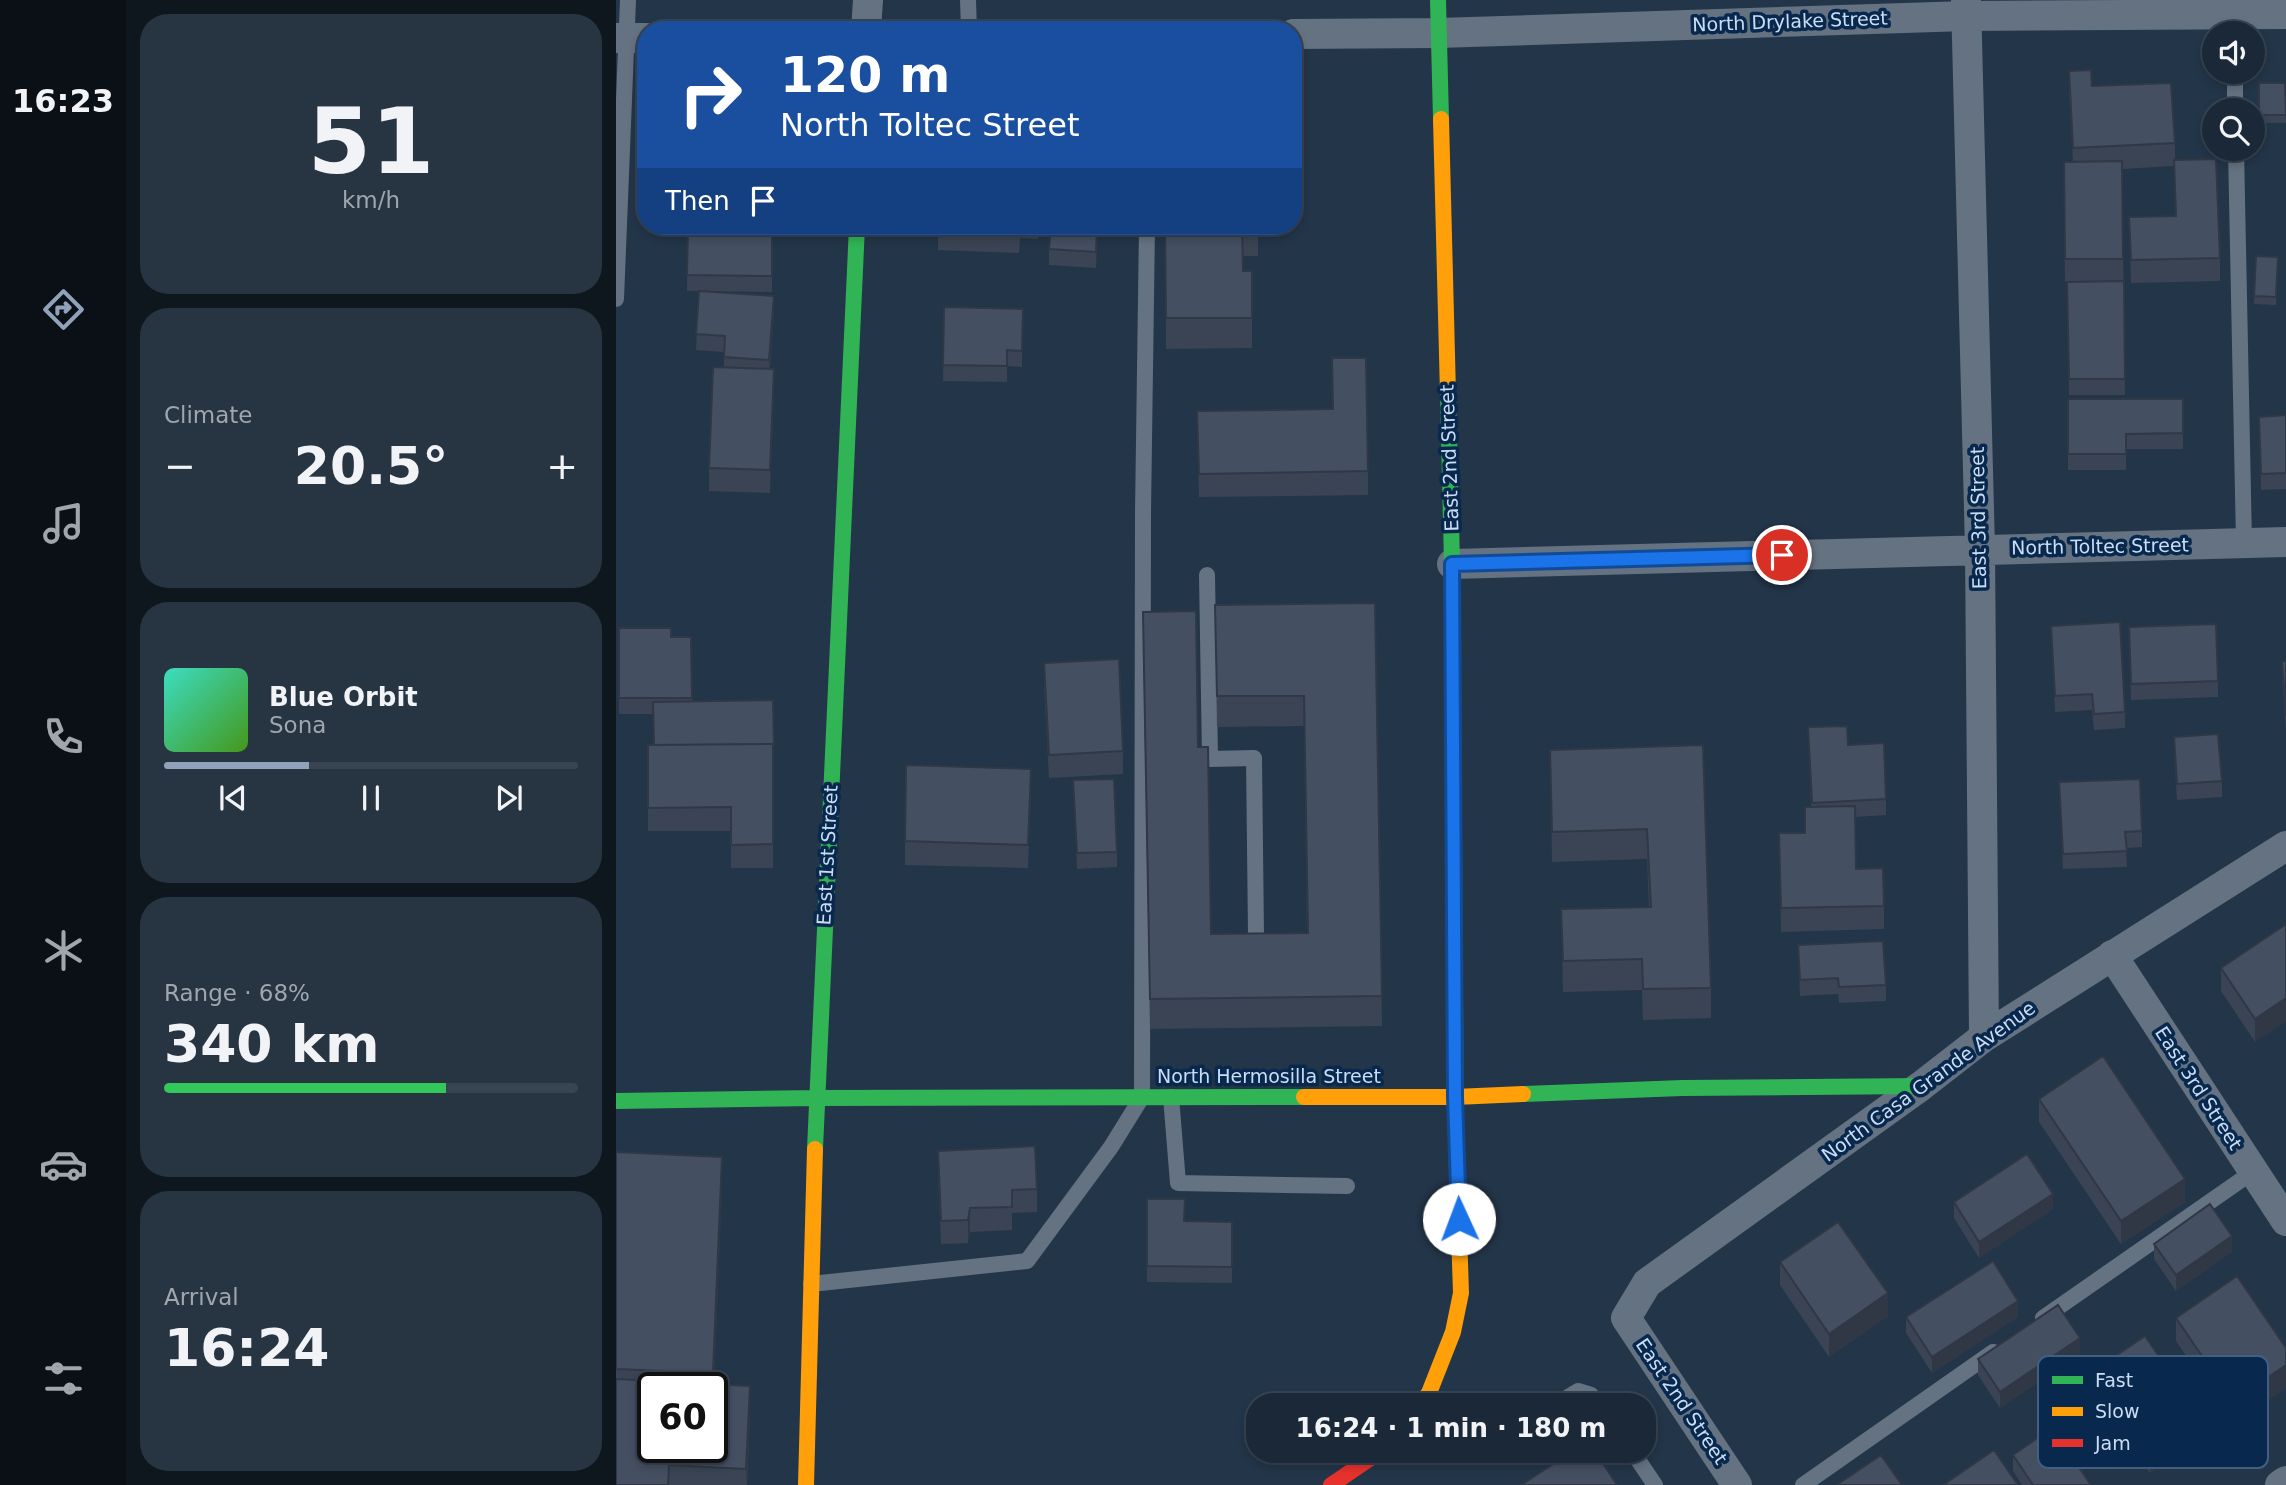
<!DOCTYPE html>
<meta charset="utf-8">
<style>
:root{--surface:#1a2837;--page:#273442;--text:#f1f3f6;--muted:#9fa6ad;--line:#384452;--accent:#90a2b9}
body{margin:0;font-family:"DejaVu Sans",sans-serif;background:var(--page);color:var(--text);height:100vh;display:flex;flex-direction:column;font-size:26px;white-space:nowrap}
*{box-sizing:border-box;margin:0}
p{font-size:23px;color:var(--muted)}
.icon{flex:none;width:38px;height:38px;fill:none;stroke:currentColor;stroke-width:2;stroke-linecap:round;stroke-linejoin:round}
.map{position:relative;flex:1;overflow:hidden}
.details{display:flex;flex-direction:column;gap:14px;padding:14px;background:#0e161e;width:490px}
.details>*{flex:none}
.top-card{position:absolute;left:21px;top:21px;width:665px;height:214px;border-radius:28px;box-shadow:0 4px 10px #0003,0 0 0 2px var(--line);background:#1a4fa0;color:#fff;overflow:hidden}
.buttons{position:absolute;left:1586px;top:21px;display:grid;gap:14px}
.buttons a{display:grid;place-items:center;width:63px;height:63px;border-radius:50%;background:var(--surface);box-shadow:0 4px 10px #0003,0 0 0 2px var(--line);font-size:35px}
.speed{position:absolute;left:21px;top:1372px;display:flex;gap:14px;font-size:35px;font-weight:700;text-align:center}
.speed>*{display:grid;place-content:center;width:91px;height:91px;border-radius:50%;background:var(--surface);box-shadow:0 4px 10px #0003,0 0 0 2px var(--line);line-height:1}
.speed .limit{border:4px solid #111;border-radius:10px;background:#fff;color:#111}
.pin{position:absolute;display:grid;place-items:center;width:60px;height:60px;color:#fff;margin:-30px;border:4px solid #fff;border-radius:50%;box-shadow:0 2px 7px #0007}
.me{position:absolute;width:77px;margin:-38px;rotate:358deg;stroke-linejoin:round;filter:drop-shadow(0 0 5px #0008)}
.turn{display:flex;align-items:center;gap:24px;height:147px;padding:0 28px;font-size:32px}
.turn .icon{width:91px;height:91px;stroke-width:2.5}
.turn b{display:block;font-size:49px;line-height:60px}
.then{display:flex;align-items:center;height:66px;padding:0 28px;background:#0003;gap:14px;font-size:26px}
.big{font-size:52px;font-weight:600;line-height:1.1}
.details .widget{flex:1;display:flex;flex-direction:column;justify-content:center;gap:10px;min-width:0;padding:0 24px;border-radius:28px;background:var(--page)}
.details .dial{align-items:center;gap:0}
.dial b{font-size:91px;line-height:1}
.song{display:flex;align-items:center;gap:21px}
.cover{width:84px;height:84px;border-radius:10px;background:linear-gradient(135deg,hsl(170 70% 55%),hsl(100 70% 35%))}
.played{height:7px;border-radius:4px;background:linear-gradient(90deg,var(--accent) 35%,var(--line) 35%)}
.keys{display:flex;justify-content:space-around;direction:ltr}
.heat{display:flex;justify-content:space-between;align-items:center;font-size:38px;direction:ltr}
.charge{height:10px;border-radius:5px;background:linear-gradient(90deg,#34c759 68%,var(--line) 0)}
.trip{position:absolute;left:630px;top:1393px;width:410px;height:70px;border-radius:28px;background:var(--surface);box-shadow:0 4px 10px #0003,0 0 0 2px var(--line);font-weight:600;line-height:70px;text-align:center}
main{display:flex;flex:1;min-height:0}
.dock{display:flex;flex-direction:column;width:126px;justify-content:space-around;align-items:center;background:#0a1016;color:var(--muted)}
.dock .icon{width:49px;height:49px}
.dock .selected{color:var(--accent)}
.dock b{font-size:32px;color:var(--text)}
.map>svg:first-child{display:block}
</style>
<main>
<nav class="dock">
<b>16:23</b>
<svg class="icon selected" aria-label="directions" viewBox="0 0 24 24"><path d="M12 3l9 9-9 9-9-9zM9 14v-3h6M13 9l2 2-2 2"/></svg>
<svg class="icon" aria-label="music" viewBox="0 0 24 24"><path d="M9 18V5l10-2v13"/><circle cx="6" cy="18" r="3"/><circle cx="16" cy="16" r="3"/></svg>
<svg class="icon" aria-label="phone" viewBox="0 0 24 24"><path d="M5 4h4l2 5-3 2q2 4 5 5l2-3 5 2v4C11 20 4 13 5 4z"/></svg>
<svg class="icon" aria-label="climate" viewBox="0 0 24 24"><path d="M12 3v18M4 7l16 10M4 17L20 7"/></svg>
<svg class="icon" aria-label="car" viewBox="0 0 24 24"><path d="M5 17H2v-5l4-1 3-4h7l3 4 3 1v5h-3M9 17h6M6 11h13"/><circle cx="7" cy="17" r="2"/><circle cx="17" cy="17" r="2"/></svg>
<svg class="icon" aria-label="filters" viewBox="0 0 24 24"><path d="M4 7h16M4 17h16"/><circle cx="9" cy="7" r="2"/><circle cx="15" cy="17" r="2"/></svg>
</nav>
<section class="details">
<div class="widget dial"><b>51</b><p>km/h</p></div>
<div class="widget"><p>Climate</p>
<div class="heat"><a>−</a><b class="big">20.5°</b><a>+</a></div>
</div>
<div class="widget">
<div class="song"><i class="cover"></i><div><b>Blue Orbit</b><p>Sona</p></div></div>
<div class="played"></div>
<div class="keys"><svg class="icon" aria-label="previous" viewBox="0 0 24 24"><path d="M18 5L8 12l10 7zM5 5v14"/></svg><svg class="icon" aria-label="pause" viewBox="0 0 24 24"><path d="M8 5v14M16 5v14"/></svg><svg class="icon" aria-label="next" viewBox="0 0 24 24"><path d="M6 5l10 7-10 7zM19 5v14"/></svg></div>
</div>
<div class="widget"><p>Range · 68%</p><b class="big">340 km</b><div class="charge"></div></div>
<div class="widget"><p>Arrival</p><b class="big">16:24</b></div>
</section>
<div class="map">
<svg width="1670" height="1485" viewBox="0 0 1670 1485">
<rect width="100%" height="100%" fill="#233549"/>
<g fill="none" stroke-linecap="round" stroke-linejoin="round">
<path stroke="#657281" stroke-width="16" d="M 352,0 L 353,30
M 1619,72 L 1619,110
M 1620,149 L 1628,543
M 0,299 L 12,0
M 591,575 L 594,759 L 638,758 L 640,935
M 555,1097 L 562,1183 L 731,1186
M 195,1284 L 411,1261 L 495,1147 L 526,1097 L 527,513 L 531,226
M 1427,1318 L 1638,1171
M 939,1405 L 962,1391 L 975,1395 L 983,1405
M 1016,1451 L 1039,1485
M 1187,1485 L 1377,1352"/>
<path stroke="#657281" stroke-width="30" d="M 1350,0 L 1364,549 L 1368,1037
M 250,30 L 252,0
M 677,34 L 822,33 L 1351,16 L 1670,14
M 0,38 L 30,38
M 836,564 L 1670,542
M 1496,955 L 1670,1221
M 1121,1485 L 1010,1318 L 1031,1283 L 1305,1086 L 1368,1037 L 1670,846
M 1664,1485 L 1670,1481"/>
<path stroke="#30b455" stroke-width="16" d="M 822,0 L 825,119
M 832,394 L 836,564 L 840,1139
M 907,1094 L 1066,1088 L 1305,1086
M 0,1101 L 200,1098 L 688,1097
M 199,1149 L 241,226"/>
<path stroke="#ff9f0a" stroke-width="16" d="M 825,119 L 832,394
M 688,1097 L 839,1097 L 907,1094
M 803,1405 L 813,1393 L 837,1332 L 845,1293 L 840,1139
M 190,1485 L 199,1149"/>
<path stroke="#e5322d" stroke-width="16" d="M 715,1485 L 765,1451"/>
</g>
<path fill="#3b4454" d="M 1453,71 L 1559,143 L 1559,160 L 1604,258 L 1604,281 L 1515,283 L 1513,217 L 1559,216 L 1558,166 L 1506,169 L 1509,395 L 1453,395 L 1451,282 L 1449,282 L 1448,162 L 1457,161 L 1453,94 Z
M 1643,83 L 1669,83 L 1670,123 L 1643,123 Z
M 72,226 L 156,226 L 156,292 L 88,291 L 158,312 L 154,369 L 158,393 L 154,493 L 93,491 L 93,468 L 108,368 L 108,352 L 80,350 L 83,291 L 71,291 Z
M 322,226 L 422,226 L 422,239 L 404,238 L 403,253 L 322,250 Z
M 549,226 L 642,226 L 642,256 L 626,256 L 627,271 L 636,271 L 636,348 L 550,349 Z
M 482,234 L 480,268 L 433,265 L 433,249 Z
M 1640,256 L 1662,257 L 1660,305 L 1638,304 Z
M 328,307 L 407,309 L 406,367 L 391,366 L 391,382 L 327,381 Z
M 1452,399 L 1567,399 L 1567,449 L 1510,449 L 1510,470 L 1452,470 Z
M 717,409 L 752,471 L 752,495 L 583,497 L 581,411 Z
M 1670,415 L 1670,489 L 1645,490 L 1643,417 Z
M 759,603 L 766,1026 L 534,1029 L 527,642 L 582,747 L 595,934 L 691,933 L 688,726 L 601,727 L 599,605 Z
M 1435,626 L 1509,712 L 1509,728 L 1478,730 L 1476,710 L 1439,712 Z
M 1513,627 L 1602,681 L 1602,697 L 1515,700 Z
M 3,628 L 55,637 L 75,637 L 76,701 L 157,700 L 158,760 L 157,760 L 157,868 L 115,868 L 115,831 L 32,831 L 32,745 L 38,745 L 37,714 L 3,714 Z
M 1666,661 L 1670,661 L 1670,731 L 1666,677 Z
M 428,663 L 507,751 L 507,774 L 433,778 L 428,686 Z
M 1192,727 L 1232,745 L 1270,799 L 1270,815 L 1239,817 L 1240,869 L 1268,906 L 1268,929 L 1165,932 L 1163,833 L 1189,833 L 1195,807 Z
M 1558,737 L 1606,781 L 1606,797 L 1561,800 L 1558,753 Z
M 1087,745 L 1095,988 L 1095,1018 L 1027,1020 L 1026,990 L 947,992 L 945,909 L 1033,907 L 1031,859 L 936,862 L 934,750 Z
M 457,780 L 501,852 L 501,867 L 461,869 Z
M 1443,782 L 1526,831 L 1526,847 L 1510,848 L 1511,867 L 1447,869 Z
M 415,792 L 412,868 L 289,865 L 289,841 Z
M 1670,924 L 1670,1021 L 1639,1042 L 1605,991 L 1605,968 Z
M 1182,945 L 1270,985 L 1270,1001 L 1223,1003 L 1222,994 L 1184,996 Z
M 1423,1099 L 1569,1202 L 1505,1244 L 1423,1122 Z
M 322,1151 L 421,1189 L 421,1212 L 396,1213 L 396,1230 L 354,1232 L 352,1243 L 325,1244 L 322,1174 Z
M 0,1152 L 106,1187 L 98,1384 L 134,1416 L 131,1485 L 0,1485 Z
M 531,1199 L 569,1221 L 616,1222 L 616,1283 L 531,1282 Z
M 1338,1202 L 1437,1209 L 1363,1258 L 1338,1218 Z
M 1538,1244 L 1616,1252 L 1560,1291 L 1538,1259 Z
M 1164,1262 L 1272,1316 L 1213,1357 L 1164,1285 Z
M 1290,1317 L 1402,1317 L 1316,1373 L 1290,1333 Z
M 1560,1318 L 1670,1348 L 1670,1388 L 1617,1424 L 1560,1341 Z
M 1464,1354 L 1384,1408 L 1362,1375 L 1362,1359 Z
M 1479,1370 L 1584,1439 L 1534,1473 L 1479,1393 Z
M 1397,1455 L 1475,1485 L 1406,1485 L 1397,1471 Z"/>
<path fill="#303745" d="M 482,226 L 482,234 L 480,268 L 480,252 Z
M 158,296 L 158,312 L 153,375 L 153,360 Z
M 158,369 L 158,393 L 154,493 L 154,470 Z
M 1670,998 L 1670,1021 L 1639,1042 L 1639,1019 Z
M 106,1157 L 106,1187 L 97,1404 L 97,1373 Z
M 1569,1179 L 1569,1202 L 1505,1244 L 1505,1221 Z
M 1437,1194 L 1437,1209 L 1363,1258 L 1363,1242 Z
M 354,1208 L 354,1232 L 352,1243 L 352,1220 Z
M 1616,1236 L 1616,1252 L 1560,1291 L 1560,1275 Z
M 1272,1293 L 1272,1316 L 1213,1357 L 1213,1334 Z
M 1402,1301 L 1402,1317 L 1316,1373 L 1316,1357 Z
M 1464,1338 L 1464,1354 L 1384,1408 L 1384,1392 Z
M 1670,1365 L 1670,1388 L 1617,1424 L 1617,1401 Z
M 134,1386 L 134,1416 L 130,1485 L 130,1469 Z
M 1584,1416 L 1584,1439 L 1534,1473 L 1534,1450 Z"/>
<path fill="#454f62" stroke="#303745" stroke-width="2" fill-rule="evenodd" d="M 1475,70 L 1476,86 L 1555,83 L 1559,143 L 1457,148 L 1453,71 Z
M 1643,83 L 1669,83 L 1670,115 L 1643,115 Z
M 1600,159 L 1604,258 L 1515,260 L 1513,217 L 1560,216 L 1558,160 Z
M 1506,161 L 1507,259 L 1449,259 L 1448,162 Z
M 72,226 L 156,226 L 156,276 L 71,275 Z
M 322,226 L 403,226 L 403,230 Z
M 435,226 L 481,226 L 480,252 L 433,249 Z
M 549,226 L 642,226 L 626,226 L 627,271 L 636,271 L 636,318 L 550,318 Z
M 1640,256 L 1662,257 L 1660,297 L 1638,296 Z
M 1508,281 L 1509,379 L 1453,379 L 1451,282 Z
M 83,291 L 158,296 L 153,360 L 108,357 L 109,336 L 80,334 Z
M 328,307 L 407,309 L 406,351 L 391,350 L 391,366 L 327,365 Z
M 716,358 L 750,358 L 752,471 L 583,474 L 581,411 L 717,409 Z
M 97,367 L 158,369 L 154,470 L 93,468 Z
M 1452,399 L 1567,399 L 1567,433 L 1510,434 L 1510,454 L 1452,454 Z
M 1670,415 L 1670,473 L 1645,474 L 1643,417 Z
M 759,603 L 766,996 L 534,999 L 527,612 L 580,611 L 582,747 L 592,747 L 595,934 L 692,933 L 688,696 L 601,696 L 599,605 Z
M 1504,622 L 1509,712 L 1478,714 L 1476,694 L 1439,696 L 1435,626 Z
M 1600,624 L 1602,681 L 1515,684 L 1513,627 Z
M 3,628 L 55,628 L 55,637 L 75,637 L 76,698 L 3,698 Z
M 503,659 L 507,751 L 433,755 L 428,663 Z
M 1666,661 L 1670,661 L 1670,716 Z
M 157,700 L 158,744 L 38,745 L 37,702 Z
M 1231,726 L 1232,745 L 1268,743 L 1270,799 L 1196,803 L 1192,727 Z
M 1602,734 L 1606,781 L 1561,784 L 1558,737 Z
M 157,744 L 157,844 L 115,845 L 115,807 L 32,808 L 32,745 Z
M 1087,745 L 1095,988 L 1027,989 L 1026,959 L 947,961 L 945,909 L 1035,907 L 1031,829 L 936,832 L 934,750 Z
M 290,765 L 415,769 L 412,845 L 289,841 Z
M 498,779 L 501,852 L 461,853 L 457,780 Z
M 1524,779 L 1526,831 L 1509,832 L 1511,851 L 1447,854 L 1443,782 Z
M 1239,806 L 1240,869 L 1267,868 L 1268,906 L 1165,908 L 1163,833 L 1189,833 L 1189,807 Z
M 1670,924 L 1670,998 L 1639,1019 L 1605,968 Z
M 1267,941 L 1270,985 L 1223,987 L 1222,978 L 1184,980 L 1182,945 Z
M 1487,1056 L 1569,1179 L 1505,1221 L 1423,1099 Z
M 419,1146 L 421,1189 L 396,1190 L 396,1207 L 354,1208 L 352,1220 L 325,1221 L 322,1151 Z
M 0,1152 L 106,1157 L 97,1373 L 0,1369 Z
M 1411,1154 L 1437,1194 L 1363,1242 L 1338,1202 Z
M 531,1199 L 569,1199 L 568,1221 L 616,1222 L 616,1267 L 531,1266 Z
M 1594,1204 L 1616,1236 L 1560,1275 L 1538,1244 Z
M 1222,1222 L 1272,1293 L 1213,1334 L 1164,1262 Z
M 1377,1261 L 1402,1301 L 1316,1357 L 1290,1317 Z
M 1621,1276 L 1670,1348 L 1670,1365 L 1617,1401 L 1560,1318 Z
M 1442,1305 L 1464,1338 L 1384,1392 L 1362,1359 Z
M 1529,1336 L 1584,1416 L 1534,1450 L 1479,1370 Z
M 0,1379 L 134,1386 L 130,1469 L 53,1465 L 52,1485 L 0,1485 ZM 37,1388 L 96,1388 L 96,1447 L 37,1447 Z
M 1436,1428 L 1475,1485 L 1417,1485 L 1397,1455 Z
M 1378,1450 L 1402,1485 L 1327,1485 Z
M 957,1451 L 979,1451 L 1001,1485 L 905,1485 Z
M 1265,1455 L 1286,1485 L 1222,1485 L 1222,1484 Z"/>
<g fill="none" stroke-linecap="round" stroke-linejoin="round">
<g stroke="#114b97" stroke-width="18">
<path id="route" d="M 843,1219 L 839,1097 L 836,564 L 1166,555"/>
</g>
<use href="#route" stroke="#1a73e8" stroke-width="12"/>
</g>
<g text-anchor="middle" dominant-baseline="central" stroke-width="7" stroke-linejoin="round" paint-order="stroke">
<g font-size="19" fill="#cbddf5" stroke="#08294d">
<text transform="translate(1174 21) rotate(-2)">North Drylake Street</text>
<text transform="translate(833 458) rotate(-92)">East 2nd Street</text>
<text transform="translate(1362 518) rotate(-91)">East 3rd Street</text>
<text transform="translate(1484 546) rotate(-1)">North Toltec Street</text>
<text transform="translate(211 855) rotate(-87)">East 1st Street</text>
<text x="653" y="1076">North Hermosilla Street</text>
<text transform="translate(1312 1081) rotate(-36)">North Casa Grande Avenue</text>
<text transform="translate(1583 1088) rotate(57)">East 3rd Street</text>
<text transform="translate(1066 1401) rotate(56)">East 2nd Street</text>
</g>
</g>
<rect x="1422" y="1356" width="230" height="112" rx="10" fill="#08294d" stroke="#425f7f" stroke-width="2"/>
<rect x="1436" y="1376" width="31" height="8" fill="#30b455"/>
<rect x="1436" y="1407" width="31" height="9" fill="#ff9f0a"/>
<rect x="1436" y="1439" width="31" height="8" fill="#e5322d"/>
<g font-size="19" fill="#cbddf5">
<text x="1479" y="1387">Fast</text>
<text x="1479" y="1418">Slow</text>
<text x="1479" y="1450">Jam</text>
</g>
</svg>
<div class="buttons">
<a><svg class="icon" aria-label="sound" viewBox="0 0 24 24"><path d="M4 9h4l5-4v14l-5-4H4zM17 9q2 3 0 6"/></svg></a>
<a><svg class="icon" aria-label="search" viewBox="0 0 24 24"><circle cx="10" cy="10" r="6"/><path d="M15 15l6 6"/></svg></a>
</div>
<div class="speed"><div class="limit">60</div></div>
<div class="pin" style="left:1166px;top:555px;background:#d93025"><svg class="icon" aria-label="arrive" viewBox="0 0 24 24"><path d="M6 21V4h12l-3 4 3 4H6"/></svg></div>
<svg class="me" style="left:843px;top:1219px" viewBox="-20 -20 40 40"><circle r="19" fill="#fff"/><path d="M0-13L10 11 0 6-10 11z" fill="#1a73e8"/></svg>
<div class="trip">16:24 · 1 min · 180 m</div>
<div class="top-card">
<div class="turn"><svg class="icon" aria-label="right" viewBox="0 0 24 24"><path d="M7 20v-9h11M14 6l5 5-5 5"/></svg><div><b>120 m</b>North Toltec Street</div></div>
<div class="then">Then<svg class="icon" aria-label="arrive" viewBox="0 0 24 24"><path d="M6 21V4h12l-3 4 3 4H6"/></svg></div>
</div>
</div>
</main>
